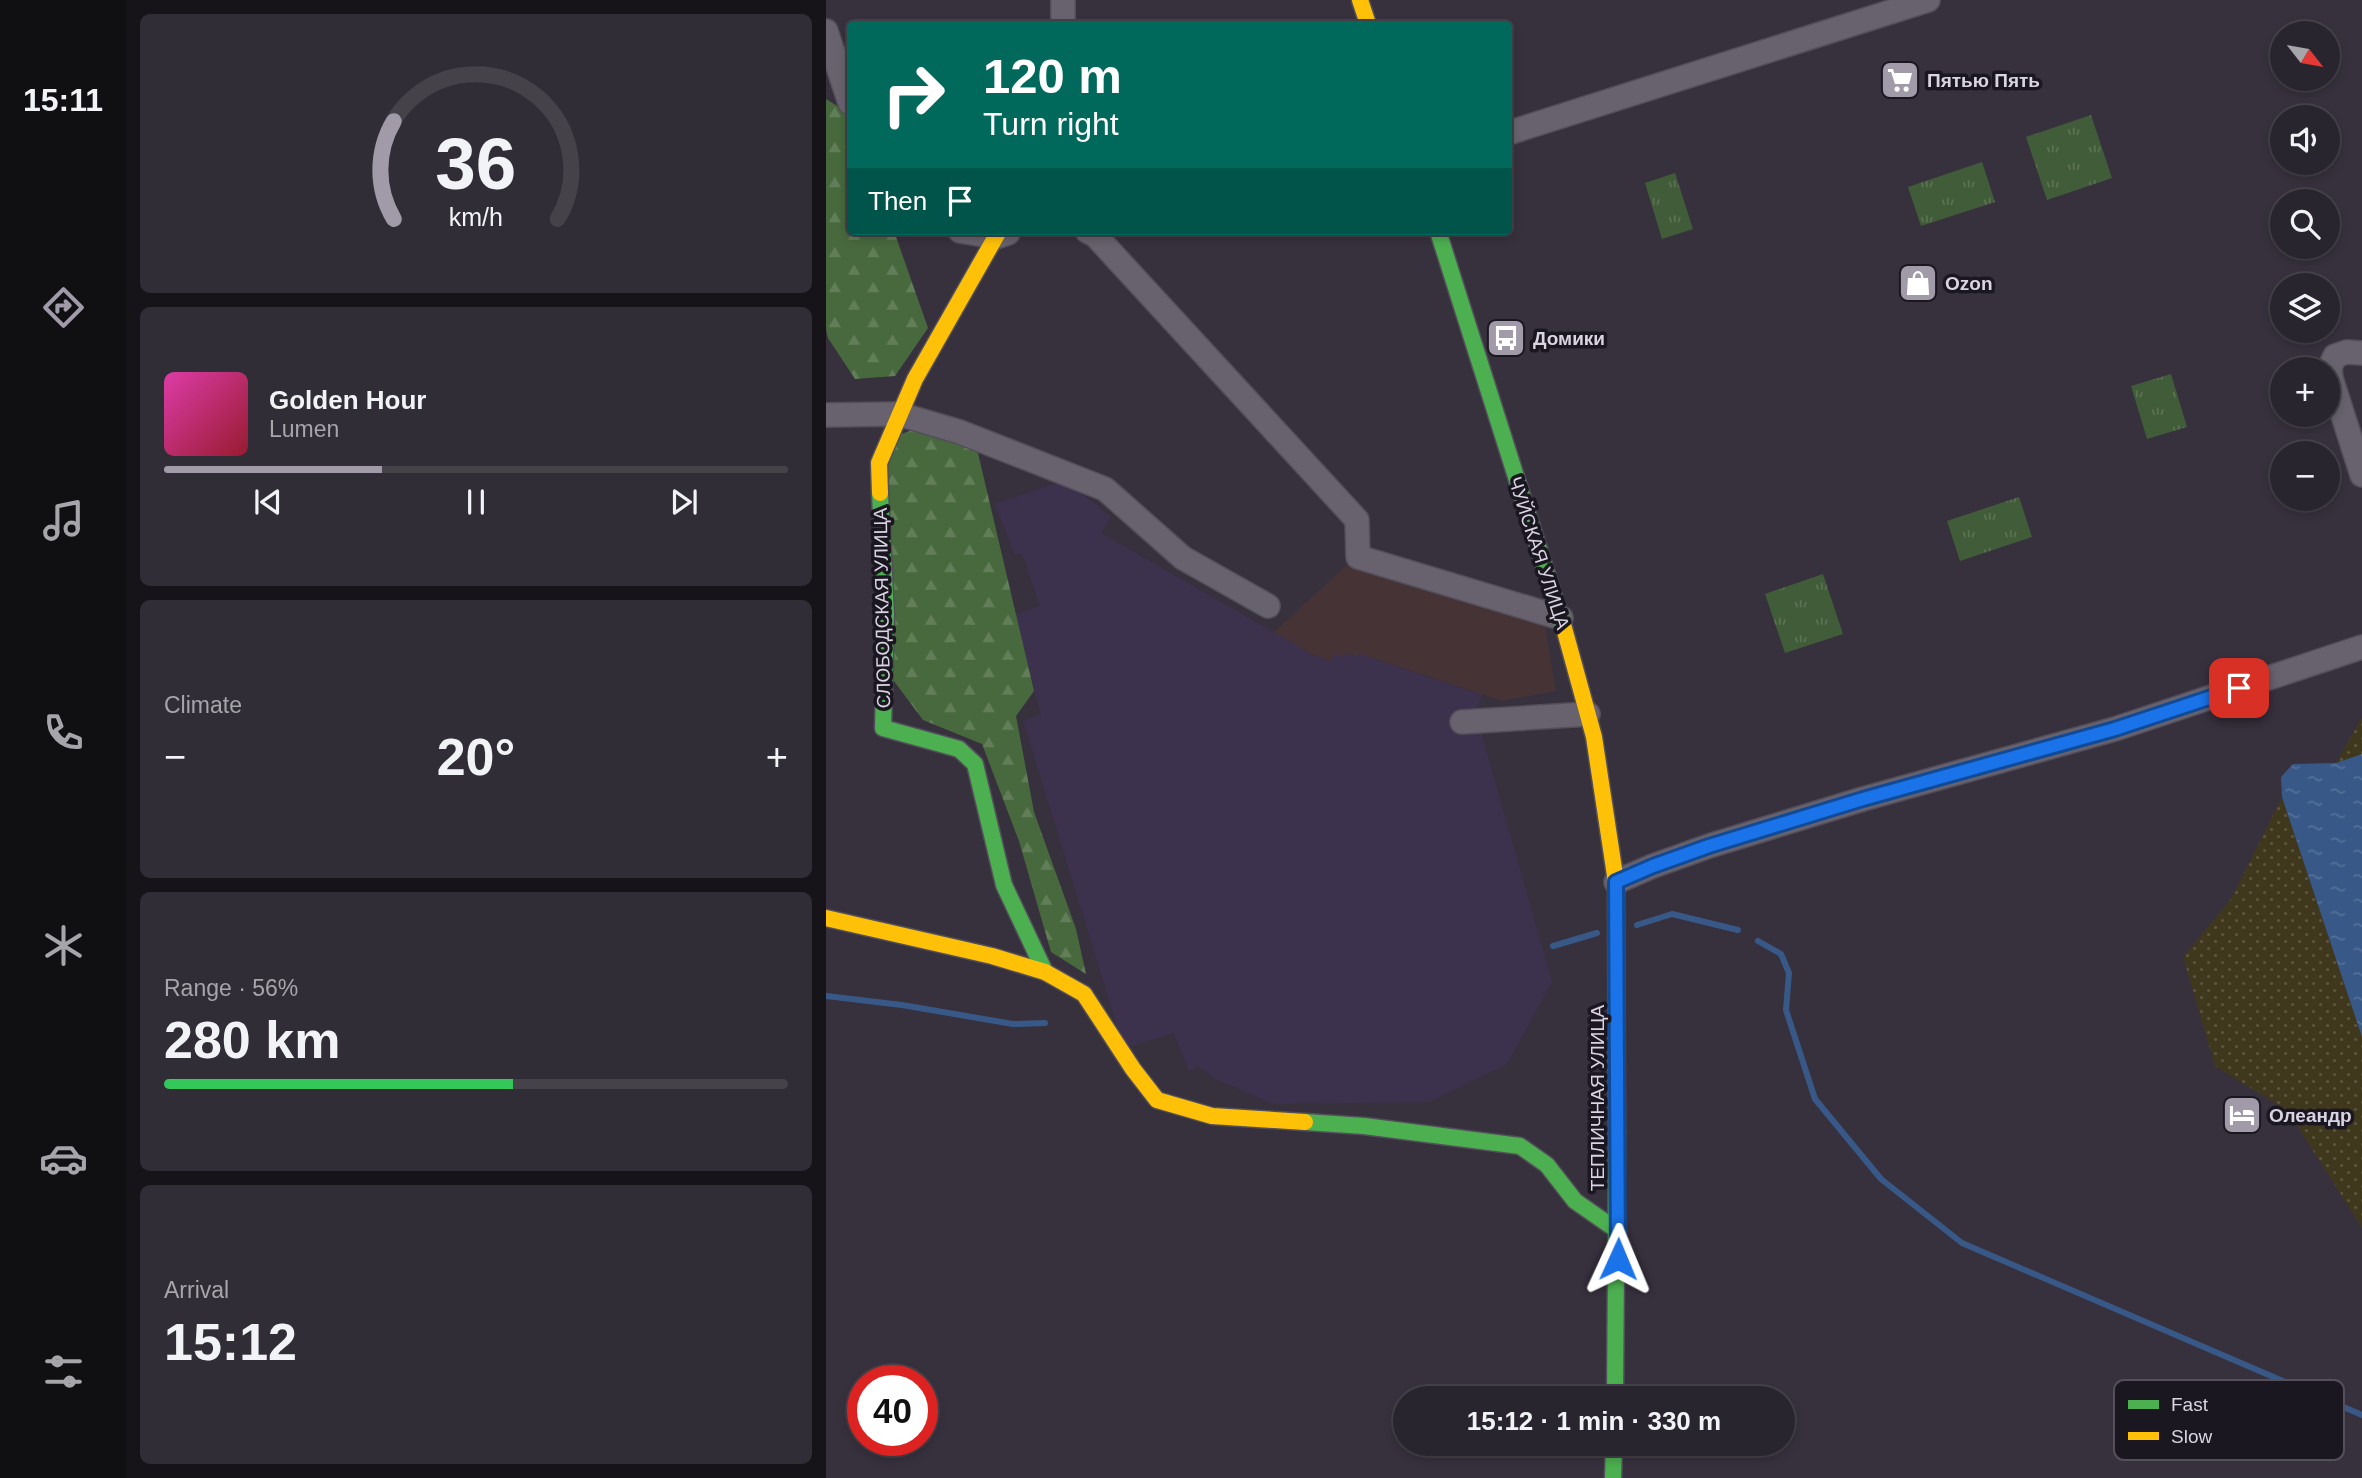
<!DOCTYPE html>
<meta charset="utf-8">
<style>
:root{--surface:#29252e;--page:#312d36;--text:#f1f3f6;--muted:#a5a5aa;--line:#45424a;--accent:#a09aa9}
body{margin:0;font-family:Arial,sans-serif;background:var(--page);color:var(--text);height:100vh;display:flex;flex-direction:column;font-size:26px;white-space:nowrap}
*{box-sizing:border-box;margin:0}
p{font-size:23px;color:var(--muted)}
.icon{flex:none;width:38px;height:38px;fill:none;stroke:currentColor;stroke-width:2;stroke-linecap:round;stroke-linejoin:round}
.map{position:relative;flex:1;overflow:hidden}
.sheet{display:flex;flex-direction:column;gap:14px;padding:14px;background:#171419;width:700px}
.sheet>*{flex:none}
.banner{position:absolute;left:21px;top:21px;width:665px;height:214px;border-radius:7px;box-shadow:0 4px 10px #0003,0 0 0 2px var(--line);background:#00695c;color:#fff;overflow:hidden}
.needle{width:46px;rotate:121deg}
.tools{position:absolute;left:1444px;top:21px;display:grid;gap:14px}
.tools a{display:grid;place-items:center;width:70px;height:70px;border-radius:50%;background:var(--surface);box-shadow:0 4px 10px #0003,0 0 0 2px var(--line);font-size:35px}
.speed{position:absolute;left:21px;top:1365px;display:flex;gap:14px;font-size:35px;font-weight:700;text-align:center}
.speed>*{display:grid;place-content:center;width:91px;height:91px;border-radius:50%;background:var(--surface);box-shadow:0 4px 10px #0003,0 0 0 2px var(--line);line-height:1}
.speed .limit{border:10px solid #d22;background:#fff;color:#111}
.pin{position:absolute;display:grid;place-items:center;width:60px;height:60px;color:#fff;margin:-30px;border-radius:14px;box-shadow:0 4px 10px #0006}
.me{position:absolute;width:77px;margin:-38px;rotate:1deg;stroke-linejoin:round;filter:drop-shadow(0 0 5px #0008)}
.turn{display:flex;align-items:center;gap:24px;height:147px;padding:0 21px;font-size:32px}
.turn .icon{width:91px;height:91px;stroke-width:2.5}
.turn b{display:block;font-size:49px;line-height:60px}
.then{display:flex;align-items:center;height:66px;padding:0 21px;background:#0003;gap:14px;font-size:26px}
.big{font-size:52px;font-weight:600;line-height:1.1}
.sheet .card{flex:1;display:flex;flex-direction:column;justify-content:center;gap:10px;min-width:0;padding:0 24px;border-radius:10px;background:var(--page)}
.sheet .dial{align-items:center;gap:0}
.dial svg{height:182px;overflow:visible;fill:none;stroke:var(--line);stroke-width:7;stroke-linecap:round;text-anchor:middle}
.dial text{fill:var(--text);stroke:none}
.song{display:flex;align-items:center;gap:21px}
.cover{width:84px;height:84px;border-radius:10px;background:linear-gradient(135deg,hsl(320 70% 55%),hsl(350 70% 35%))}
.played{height:7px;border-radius:4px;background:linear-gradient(90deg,var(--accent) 35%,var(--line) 35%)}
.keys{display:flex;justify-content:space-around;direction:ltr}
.heat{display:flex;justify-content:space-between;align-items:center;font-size:38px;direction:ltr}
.charge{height:10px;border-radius:5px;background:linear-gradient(90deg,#34c759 56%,var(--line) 0)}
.trip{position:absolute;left:567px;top:1386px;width:402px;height:70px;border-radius:35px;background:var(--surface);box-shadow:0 4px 10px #0003,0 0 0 2px var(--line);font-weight:600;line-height:70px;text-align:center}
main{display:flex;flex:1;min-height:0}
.menu{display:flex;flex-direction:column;width:126px;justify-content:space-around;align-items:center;background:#100f12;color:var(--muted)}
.menu .icon{width:49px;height:49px}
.menu .current{color:var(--accent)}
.menu b{font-size:32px;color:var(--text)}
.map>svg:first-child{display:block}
</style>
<main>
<nav class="menu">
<b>15:11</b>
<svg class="icon current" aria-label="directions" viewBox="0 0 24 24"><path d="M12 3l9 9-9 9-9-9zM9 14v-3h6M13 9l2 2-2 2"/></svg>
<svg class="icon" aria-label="music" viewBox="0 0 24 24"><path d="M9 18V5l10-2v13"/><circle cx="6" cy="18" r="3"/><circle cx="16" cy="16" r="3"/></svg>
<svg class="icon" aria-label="phone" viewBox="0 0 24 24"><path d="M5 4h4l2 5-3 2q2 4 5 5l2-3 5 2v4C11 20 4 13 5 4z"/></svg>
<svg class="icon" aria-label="climate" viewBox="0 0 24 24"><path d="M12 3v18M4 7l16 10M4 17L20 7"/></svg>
<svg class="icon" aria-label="car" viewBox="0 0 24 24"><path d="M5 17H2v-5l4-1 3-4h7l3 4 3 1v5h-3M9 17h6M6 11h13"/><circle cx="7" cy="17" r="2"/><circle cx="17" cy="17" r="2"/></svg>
<svg class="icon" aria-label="filters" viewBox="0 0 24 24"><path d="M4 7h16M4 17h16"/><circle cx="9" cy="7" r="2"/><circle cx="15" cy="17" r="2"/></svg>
</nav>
<section class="sheet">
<div class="card dial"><svg viewBox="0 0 100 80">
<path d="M14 69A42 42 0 1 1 86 69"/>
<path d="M14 69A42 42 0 0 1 14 26" stroke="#a09aa9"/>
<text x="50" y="56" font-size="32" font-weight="700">36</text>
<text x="50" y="72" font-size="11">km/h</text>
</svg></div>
<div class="card">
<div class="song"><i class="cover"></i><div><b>Golden Hour</b><p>Lumen</p></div></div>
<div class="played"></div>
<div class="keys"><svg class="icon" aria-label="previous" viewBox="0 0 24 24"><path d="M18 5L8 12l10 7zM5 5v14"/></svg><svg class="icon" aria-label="pause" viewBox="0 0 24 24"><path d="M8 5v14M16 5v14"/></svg><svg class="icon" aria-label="next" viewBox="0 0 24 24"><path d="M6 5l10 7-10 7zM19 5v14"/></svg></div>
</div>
<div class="card"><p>Climate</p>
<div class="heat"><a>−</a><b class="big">20°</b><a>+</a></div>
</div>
<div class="card"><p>Range · 56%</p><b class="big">280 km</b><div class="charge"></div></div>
<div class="card"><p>Arrival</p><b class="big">15:12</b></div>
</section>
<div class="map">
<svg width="1536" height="1478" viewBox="0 0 1536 1478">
<defs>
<pattern id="grass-tufts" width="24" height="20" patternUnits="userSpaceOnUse" patternTransform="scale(1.75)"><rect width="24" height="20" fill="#415c38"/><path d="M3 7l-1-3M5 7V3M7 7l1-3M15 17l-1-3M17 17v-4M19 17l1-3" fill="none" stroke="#5c7254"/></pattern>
<pattern id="forest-firs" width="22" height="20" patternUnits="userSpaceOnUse" patternTransform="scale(1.75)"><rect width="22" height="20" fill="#47693d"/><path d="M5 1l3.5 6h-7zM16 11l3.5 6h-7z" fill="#617e59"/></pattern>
<pattern id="sand-dots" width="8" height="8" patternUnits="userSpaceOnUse" patternTransform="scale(1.75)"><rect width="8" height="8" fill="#40381d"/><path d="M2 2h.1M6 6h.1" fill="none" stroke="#5b543e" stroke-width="1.8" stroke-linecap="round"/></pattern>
<pattern id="water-ripples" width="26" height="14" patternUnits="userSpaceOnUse" patternTransform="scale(1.75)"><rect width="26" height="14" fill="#385988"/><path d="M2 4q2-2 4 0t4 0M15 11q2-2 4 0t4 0" fill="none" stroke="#547098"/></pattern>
</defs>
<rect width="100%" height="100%" fill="#37313e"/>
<path fill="#453335" d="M 527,559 L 718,619 L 730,691 L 676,701 L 534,654 L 532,657 L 517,658 L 504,662 L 493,656 L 491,657 L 447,633 Z"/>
<path fill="#3d324d" d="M 231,483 L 246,486 L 285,517 L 275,533 L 491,657 L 493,656 L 504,662 L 509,653 L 517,658 L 520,653 L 532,657 L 534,654 L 656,695 L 650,712 L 654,729 L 726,982 L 681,1064 L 603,1102 L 448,1104 L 389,1079 L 372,1066 L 363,1071 L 348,1033 L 298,1048 L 197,720 L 215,715 L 188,615 L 214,606 L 196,553 L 189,555 L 169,504 Z"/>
<path fill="url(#grass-tufts)" d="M 1265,115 L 1286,178 L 1221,200 L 1200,137 Z
M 1156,162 L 1169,202 L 1095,226 L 1082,187 Z
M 849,173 L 867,229 L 836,239 L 819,183 Z
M 1345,374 L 1361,427 L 1321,439 L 1305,386 Z
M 1193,497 L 1206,537 L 1134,561 L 1121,521 Z
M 997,574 L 1017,634 L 959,653 L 939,594 Z"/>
<path fill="url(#forest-firs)" d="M 0,99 L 24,114 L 24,231 L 68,231 L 102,328 L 69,376 L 29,379 L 2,338 L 0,329 Z
M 96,427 L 151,449 L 208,691 L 190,716 L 208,812 L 250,929 L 260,974 L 225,952 L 193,841 L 156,744 L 97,720 L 65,677 L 53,470 L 75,434 Z"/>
<path fill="url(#sand-dots)" d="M 1536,717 L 1536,754 L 1510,763 Z
M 1456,797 L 1536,1037 L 1536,1228 L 1462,1111 L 1389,1066 L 1357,957 L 1405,899 Z"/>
<path fill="url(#water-ripples)" d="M 1536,754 L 1536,1037 L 1456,797 L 1455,777 L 1467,764 L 1510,763 Z"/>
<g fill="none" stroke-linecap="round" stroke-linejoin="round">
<path stroke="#385988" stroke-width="6" d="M 811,925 L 846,914 L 912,930
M 932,941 L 955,954 L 963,973 L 960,1010 L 989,1099 L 1055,1179 L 1136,1243 L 1536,1415
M 727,946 L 771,933
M 0,996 L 76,1005 L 187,1024 L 219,1023"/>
<g stroke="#534f5a" stroke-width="26">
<path id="street" d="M 237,24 L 237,0
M 0,31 L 24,103
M 682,133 L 1102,0
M 134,231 L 170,237 L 182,233
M 261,231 L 269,235 L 531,520 L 532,557 L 735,618
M 1536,353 L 1521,352 L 1509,356 L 1504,367 L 1505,378 L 1536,475
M 0,415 L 73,414 L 134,432 L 279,489 L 357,558 L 442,606
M 636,722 L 762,714
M 790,882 L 827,866 L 883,846 L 1037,799 L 1289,729 L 1536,647"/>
</g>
<g stroke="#534f5a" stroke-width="19">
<path id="fast" d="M 612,231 L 738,628
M 54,493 L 60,615 L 57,728 L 133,749 L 149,764 L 178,885 L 219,972
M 479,1122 L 538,1126 L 694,1146 L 721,1165 L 749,1201 L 792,1231
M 789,1398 L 791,1132
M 787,1478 L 788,1444"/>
</g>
<g stroke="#534f5a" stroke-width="19">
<path id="slow" d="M 534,0 L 542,24
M 54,493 L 53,463 L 89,379 L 173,231
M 738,628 L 768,737 L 790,882 L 791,1132
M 0,918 L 166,956 L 219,972 L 258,994 L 307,1069 L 331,1100 L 386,1116 L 479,1122"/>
</g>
<use href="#street" stroke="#67626d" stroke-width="23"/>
<use href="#fast" stroke="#4caf50" stroke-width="16"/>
<use href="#slow" stroke="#ffc107" stroke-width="16"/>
</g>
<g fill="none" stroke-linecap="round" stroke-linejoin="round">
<g stroke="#114b97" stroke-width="18">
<path id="route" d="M 792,1259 L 790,882 L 827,866 L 883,846 L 1037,799 L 1289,729 L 1413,688"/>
</g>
<use href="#route" stroke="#1a73e8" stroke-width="12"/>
</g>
<defs>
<g id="supermarket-square" transform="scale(2.0125)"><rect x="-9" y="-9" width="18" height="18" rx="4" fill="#a09aa9" stroke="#1b1721"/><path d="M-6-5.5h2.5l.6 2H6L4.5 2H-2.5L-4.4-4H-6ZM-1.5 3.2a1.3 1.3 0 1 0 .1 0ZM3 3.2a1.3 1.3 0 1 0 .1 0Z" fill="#fff"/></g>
<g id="shop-square" transform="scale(2.0125)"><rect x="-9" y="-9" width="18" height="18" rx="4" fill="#a09aa9" stroke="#1b1721"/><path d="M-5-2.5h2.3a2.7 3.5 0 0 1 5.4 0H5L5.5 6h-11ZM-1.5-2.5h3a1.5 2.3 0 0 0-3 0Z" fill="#fff"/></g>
<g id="bus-square" transform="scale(2.0125)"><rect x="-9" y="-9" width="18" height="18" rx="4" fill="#a09aa9" stroke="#1b1721"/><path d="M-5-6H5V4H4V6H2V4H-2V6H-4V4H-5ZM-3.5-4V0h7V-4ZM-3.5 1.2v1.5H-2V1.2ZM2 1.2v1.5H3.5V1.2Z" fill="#fff"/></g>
<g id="hotel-square" transform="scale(2.0125)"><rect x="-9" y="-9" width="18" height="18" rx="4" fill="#a09aa9" stroke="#1b1721"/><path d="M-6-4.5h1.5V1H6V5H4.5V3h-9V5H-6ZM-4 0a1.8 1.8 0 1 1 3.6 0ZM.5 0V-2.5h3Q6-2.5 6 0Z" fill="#fff"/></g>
</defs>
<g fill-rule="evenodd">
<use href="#supermarket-square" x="1074" y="80"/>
<use href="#shop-square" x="1092" y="283"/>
<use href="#bus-square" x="680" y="338"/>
<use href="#hotel-square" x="1416" y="1115"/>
</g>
<g text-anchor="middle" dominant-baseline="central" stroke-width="7" stroke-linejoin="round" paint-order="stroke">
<g font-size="19" font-weight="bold" fill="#d9d3e2" stroke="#1b1721" text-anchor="start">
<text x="1101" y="80">Пятью Пять</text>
<text x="1119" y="283">Ozon</text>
<text x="707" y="338">Домики</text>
<text x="1443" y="1115">Олеандр</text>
</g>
<g font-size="19" fill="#d9d3e2" stroke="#1b1721">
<text transform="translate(713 553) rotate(72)">ЧУЙСКАЯ УЛИЦА</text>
<text transform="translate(56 608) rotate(-91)">СЛОБОДСКАЯ УЛИЦА</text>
<text transform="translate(771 1098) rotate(-90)">ТЕПЛИЧНАЯ УЛИЦА</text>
</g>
</g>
<rect x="1288" y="1380" width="230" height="80" rx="10" fill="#1b1721" stroke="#544f5b" stroke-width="2"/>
<rect x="1302" y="1400" width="31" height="9" fill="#4caf50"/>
<rect x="1302" y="1432" width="31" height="8" fill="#ffc107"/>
<g font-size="19" fill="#d9d3e2">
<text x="1345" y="1411">Fast</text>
<text x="1345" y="1443">Slow</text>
</g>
</svg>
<div class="tools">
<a><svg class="needle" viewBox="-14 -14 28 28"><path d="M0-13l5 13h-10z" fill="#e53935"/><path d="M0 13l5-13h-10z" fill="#a5a5aa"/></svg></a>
<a><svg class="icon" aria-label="sound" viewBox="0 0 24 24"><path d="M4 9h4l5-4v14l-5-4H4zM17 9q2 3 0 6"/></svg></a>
<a><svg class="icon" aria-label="search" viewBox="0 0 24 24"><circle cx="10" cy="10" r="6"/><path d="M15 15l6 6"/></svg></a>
<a><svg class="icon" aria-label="layers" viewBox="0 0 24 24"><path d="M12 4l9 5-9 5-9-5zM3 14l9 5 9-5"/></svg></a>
<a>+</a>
<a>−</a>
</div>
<div class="speed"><div class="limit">40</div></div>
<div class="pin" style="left:1413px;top:688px;background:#d93025"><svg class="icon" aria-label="arrive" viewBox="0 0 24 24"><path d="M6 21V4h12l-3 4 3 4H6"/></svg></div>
<svg class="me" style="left:792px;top:1259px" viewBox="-20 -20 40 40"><path d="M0-17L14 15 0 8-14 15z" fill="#1a73e8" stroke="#fff" stroke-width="4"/></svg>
<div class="trip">15:12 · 1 min · 330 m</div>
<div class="banner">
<div class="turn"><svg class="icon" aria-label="right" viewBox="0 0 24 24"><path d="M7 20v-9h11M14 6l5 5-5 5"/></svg><div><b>120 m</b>Turn right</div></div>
<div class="then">Then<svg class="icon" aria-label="arrive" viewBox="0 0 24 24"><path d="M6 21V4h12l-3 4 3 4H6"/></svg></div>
</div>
</div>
</main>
